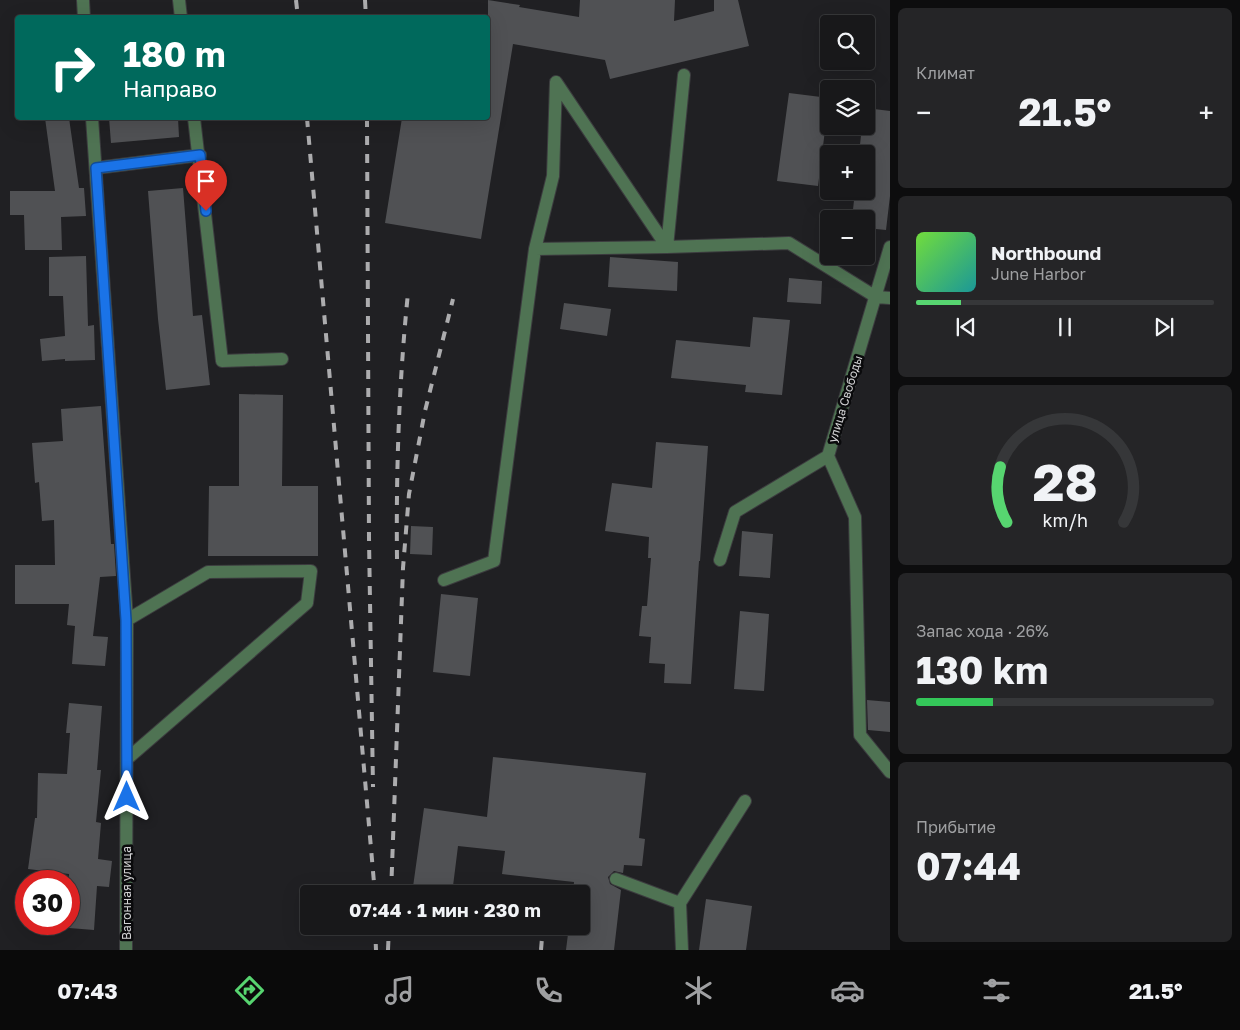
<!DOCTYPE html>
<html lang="ru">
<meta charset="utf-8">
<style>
:root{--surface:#18181a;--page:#252527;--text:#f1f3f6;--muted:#9fa0a2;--line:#363739;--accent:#57d570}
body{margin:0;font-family:"Golos Text",sans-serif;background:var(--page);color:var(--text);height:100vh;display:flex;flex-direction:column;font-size:19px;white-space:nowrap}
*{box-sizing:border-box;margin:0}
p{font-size:16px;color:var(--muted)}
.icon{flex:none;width:28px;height:28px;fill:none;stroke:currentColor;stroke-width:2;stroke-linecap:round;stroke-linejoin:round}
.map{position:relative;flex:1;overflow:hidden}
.side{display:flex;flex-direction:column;gap:8px;padding:8px;background:#0d0d0e;width:350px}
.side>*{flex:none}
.hud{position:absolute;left:15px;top:15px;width:475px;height:105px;border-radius:5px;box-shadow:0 5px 20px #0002,0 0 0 1px var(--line);background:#00695c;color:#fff;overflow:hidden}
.tools{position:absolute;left:820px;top:15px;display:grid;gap:10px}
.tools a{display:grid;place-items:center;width:55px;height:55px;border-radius:5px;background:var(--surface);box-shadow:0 5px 20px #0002,0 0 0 1px var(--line);font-size:25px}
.speed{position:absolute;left:15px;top:870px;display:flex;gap:10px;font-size:25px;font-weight:700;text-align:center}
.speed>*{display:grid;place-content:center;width:65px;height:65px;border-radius:50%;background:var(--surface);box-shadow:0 5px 20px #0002,0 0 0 1px var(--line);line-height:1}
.speed .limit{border:8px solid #d22;background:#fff;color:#111}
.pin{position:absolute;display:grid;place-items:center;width:42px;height:42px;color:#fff;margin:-51px -21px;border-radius:50% 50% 50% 0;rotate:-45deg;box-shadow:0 0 5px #0007}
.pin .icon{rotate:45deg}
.me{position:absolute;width:55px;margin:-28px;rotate:0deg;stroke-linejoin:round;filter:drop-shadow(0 0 4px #0008)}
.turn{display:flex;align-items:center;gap:18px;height:105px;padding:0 25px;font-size:22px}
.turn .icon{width:65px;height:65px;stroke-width:2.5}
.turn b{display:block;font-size:35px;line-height:42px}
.big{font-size:38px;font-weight:700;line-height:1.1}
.side .widget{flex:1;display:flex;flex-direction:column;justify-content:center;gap:8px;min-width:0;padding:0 18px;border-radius:8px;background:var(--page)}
.side .dial{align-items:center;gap:0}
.dial svg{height:130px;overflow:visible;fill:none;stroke:var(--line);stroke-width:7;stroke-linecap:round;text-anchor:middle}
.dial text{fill:var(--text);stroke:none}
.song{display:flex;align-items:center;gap:15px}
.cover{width:60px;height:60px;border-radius:8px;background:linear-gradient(135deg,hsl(100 70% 55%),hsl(180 70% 35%))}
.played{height:5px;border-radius:2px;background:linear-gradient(90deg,var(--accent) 15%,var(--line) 15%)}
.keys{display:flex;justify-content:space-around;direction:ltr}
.heat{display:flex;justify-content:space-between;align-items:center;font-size:28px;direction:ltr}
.charge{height:8px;border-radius:4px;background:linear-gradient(90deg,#34c759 26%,var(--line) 0)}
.trip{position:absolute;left:300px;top:885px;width:290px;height:50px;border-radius:5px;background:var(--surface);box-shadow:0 5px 20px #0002,0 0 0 1px var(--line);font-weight:700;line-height:50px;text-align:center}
.menu{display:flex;height:80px;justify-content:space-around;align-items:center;background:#0a0a0a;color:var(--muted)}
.menu .icon{width:35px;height:35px}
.menu .active{color:var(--accent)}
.menu b{font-size:22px;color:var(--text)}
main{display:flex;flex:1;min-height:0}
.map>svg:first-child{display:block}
</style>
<main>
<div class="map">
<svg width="890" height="950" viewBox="0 0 890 950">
<rect width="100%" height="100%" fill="#202023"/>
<path fill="#505154" d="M 488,0 L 520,5 L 519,7 L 579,17 L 580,0 L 675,0 L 674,21 L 714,11 L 714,0 L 738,0 L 749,46 L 610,79 L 605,60 L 513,44 L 481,239 L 385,223 L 402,118 L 488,118 Z
M 789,93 L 829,98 L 818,186 L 777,181 Z
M 866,108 L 890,111 L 890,196 L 886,230 L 866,228 L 866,219 L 852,219 L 855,191 L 866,191 L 866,154 L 859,154 L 862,126 L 866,126 Z
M 45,118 L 69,118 L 79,188 L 84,188 L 86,216 L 61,217 L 62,250 L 25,250 L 24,215 L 10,215 L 10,191 L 55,191 Z
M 109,118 L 178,118 L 179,137 L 111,143 Z
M 183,188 L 193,316 L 202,315 L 210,385 L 166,390 L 158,319 L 148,191 Z
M 86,256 L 88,326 L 94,325 L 95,360 L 65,361 L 65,359 L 42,361 L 40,339 L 65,336 L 63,296 L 49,296 L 49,257 Z
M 610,257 L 678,262 L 677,291 L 608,287 Z
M 789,278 L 822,281 L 821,304 L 787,302 Z
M 564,303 L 611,309 L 607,336 L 560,329 Z
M 753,317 L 790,320 L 782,395 L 745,392 L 746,385 L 671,378 L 676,340 L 750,347 Z
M 239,394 L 283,395 L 282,486 L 318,486 L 318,556 L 208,556 L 209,486 L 239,486 Z
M 101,406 L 111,544 L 114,544 L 116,576 L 100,577 L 93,636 L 108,637 L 105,666 L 72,664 L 75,626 L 67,625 L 69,604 L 15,604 L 15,565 L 55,565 L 54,520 L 42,521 L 39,482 L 35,483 L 32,443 L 63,441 L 61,409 Z
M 656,442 L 708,446 L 700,561 L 699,561 L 691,684 L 664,683 L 665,664 L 649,663 L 651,637 L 639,636 L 642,606 L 647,606 L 651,558 L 648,558 L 649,537 L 605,531 L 612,483 L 652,488 Z
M 411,526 L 433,527 L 432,555 L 410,554 Z
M 742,531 L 773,534 L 770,578 L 739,576 Z
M 441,594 L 478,598 L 470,676 L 433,672 Z
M 740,611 L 769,614 L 764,691 L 734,689 Z
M 867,700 L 890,702 L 890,732 L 868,730 Z
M 69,703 L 102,706 L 97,770 L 101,770 L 96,822 L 101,823 L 98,859 L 112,861 L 109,887 L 97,886 L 94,930 L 69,928 L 69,874 L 28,869 L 35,818 L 37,818 L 38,773 L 67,774 L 70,733 L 66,733 Z
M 493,757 L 646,773 L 639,838 L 645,839 L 642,866 L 624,865 L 623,873 L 614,871 L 608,877 L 610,884 L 621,890 L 614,950 L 566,950 L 569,926 L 581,926 L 581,894 L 573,894 L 574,882 L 502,874 L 505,851 L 458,846 L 452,894 L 412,894 L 424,808 L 487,817 Z
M 706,899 L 752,906 L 746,950 L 699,950 Z"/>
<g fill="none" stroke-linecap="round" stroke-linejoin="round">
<g stroke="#3c3c3f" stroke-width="14">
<path id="minor" d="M 83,0 L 84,18
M 179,0 L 181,18
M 92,118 L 127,620 L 126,950
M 194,118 L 222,361 L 282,359
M 96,168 L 200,155
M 667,247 L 556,82 L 553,176 L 535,249 L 667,247 L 789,243 L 876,297 L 890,298
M 667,247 L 684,75
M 828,456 L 855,517 L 860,735 L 890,772
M 720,560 L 735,512 L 828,456 L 890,247
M 444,580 L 494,561 L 535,249
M 127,620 L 208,572 L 311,571 L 307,603 L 127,759
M 616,879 L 680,903 L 682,950
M 680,903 L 745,801"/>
</g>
<use href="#minor" stroke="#4f7353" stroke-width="12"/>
<path stroke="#acacae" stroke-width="4" stroke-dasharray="9 9" stroke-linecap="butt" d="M 296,0 L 298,18
M 365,0 L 366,18
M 307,118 L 375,894
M 367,118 L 369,539 L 373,787
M 397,559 C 396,470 399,381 408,293
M 391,894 L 403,568 L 409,494 L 425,411 L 453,299
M 375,926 L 376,950
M 388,950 L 389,926
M 541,950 L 543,926"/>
</g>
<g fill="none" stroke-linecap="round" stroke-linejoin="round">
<g stroke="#114b97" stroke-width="12">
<path id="route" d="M 127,797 L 126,620 L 96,168 L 200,155 L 206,211"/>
</g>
<use href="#route" stroke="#1a73e8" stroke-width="9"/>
</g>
<g text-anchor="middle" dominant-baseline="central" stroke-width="5" stroke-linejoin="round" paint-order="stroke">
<g font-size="12" fill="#d2d2d4" stroke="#0a0a0c">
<text transform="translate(845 399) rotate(-73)">улица Свободы</text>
<text transform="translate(126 893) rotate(-90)">Вагонная улица</text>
</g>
</g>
</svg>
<div class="tools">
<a><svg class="icon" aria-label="search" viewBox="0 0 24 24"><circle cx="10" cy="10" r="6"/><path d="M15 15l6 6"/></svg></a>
<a><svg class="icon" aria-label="layers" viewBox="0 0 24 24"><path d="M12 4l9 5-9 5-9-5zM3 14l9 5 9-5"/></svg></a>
<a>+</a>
<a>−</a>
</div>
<div class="speed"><div class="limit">30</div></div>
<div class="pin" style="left:206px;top:211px;background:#d93025"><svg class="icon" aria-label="arrive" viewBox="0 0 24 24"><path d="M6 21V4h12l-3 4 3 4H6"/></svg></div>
<svg class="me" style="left:127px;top:797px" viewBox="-20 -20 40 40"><path d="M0-17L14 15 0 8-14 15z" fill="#1a73e8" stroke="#fff" stroke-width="4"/></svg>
<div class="trip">07:44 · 1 мин · 230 m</div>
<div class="hud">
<div class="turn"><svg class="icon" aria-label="right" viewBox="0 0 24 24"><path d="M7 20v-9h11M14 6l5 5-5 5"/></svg><div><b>180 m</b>Направо</div></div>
</div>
</div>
<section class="side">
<div class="widget"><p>Климат</p>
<div class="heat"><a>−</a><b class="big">21.5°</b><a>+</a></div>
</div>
<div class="widget">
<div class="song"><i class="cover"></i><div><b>Northbound</b><p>June Harbor</p></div></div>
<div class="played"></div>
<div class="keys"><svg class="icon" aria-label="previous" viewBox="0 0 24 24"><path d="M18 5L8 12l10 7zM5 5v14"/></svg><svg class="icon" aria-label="pause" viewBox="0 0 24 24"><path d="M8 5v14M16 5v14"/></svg><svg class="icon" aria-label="next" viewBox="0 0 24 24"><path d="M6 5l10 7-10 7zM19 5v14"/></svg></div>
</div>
<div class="widget dial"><svg viewBox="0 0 100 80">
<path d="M14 69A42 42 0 1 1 86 69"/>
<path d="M14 69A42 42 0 0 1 10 35" stroke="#57d570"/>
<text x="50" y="56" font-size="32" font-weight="700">28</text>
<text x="50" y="72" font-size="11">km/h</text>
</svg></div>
<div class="widget"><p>Запас хода · 26%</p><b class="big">130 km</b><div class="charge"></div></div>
<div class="widget"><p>Прибытие</p><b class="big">07:44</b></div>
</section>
</main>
<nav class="menu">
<b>07:43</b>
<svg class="icon active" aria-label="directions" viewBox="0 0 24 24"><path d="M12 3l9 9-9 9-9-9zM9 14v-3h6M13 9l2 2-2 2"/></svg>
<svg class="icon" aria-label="music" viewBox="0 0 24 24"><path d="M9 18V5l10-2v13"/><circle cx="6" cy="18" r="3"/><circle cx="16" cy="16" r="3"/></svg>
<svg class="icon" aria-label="phone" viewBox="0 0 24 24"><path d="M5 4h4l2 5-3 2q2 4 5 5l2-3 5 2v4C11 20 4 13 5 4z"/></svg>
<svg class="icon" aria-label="climate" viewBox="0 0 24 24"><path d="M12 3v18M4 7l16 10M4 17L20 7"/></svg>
<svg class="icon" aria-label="car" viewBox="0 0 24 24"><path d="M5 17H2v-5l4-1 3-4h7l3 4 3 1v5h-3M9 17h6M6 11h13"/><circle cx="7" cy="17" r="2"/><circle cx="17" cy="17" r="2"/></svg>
<svg class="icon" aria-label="filters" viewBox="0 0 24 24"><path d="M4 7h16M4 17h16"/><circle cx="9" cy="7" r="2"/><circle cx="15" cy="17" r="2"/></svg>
<b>21.5°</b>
</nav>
